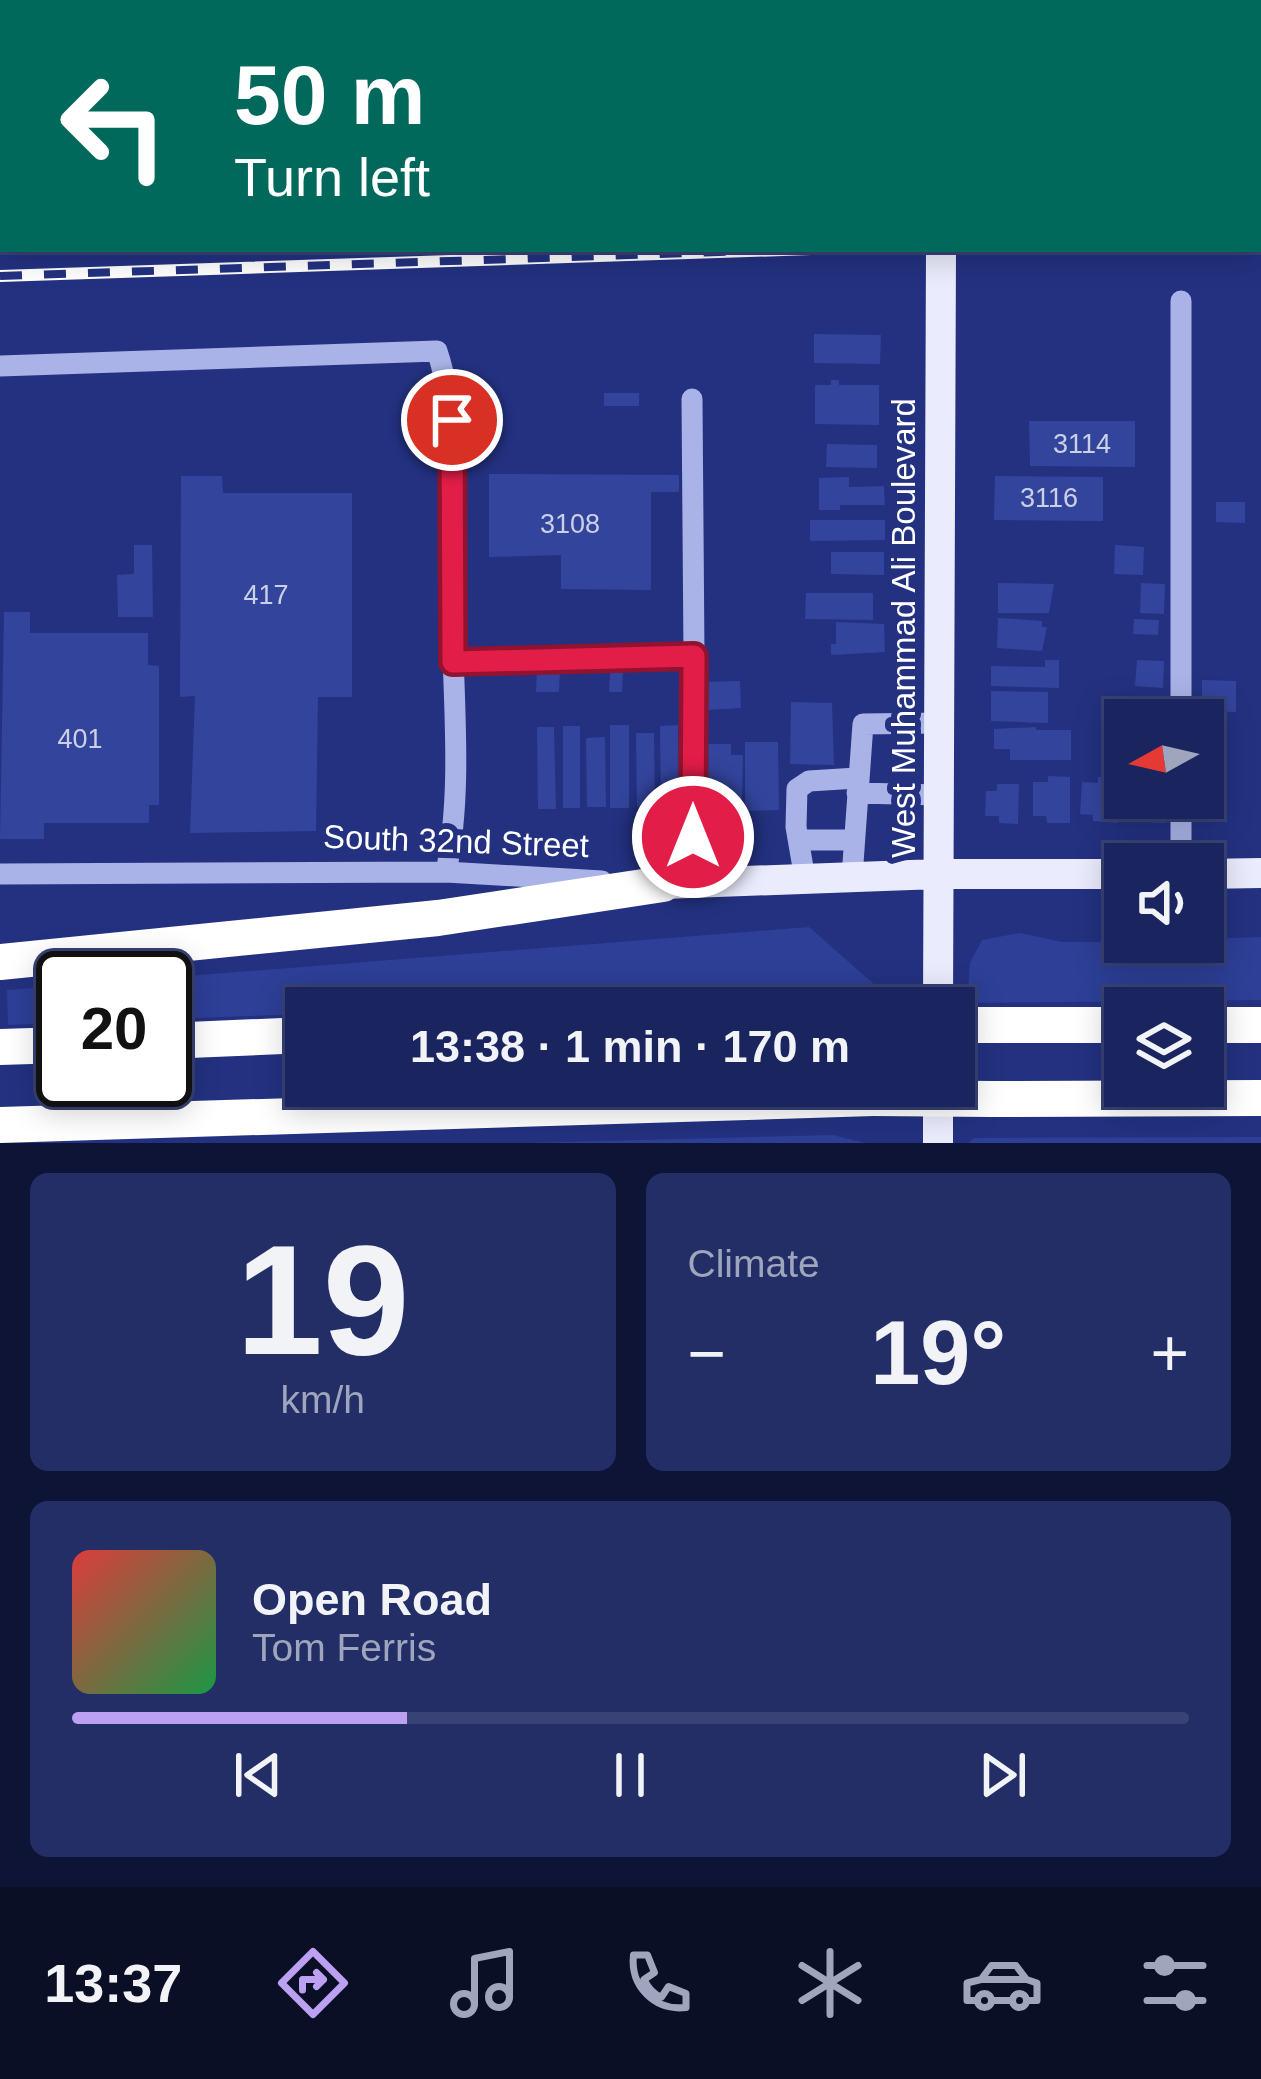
<!DOCTYPE html>
<meta charset="utf-8">
<style>
:root{--surface:#1a2560;--page:#232d66;--text:#f1f3f6;--muted:#9fa5bd;--line:#384275;--accent:#bca0f2}
body{margin:0;font-family:Arial,sans-serif;background:var(--page);color:var(--text);height:100vh;display:flex;flex-direction:column;font-size:45px;white-space:nowrap}
*{box-sizing:border-box;margin:0}
p{font-size:39px;color:var(--muted)}
.icon{flex:none;width:66px;height:66px;fill:none;stroke:currentColor;stroke-width:2;stroke-linecap:round;stroke-linejoin:round}
.map{position:relative;height:1143px;overflow:hidden}
.details{display:flex;flex-direction:column;gap:30px;padding:30px;background:#0e1435;flex:1}
.details>*{flex:none}
.top-card{position:absolute;left:0px;top:0px;width:1263px;height:252px;box-shadow:0 6px 30px #0003,0 0 0 3px var(--line);background:#00695c;color:#fff;overflow:hidden}
.needle{width:78px;rotate:262deg}
.tools{position:absolute;left:1104px;top:699px;display:grid;gap:24px}
.tools a{display:grid;place-items:center;width:120px;height:120px;border-radius:0px;background:var(--surface);box-shadow:0 6px 30px #0003,0 0 0 3px var(--line);font-size:60px}
.speed{position:absolute;left:36px;top:951px;display:flex;gap:24px;font-size:60px;font-weight:700;text-align:center}
.speed>*{display:grid;place-content:center;width:156px;height:156px;border-radius:50%;background:var(--surface);box-shadow:0 6px 30px #0003,0 0 0 3px var(--line);line-height:1}
.speed .limit{border:6px solid #111;border-radius:18px;background:#fff;color:#111}
.pin{position:absolute;display:grid;place-items:center;width:102px;height:102px;color:#fff;margin:-51px;border:6px solid #fff;border-radius:50%;box-shadow:0 3px 12px #0007}
.me{position:absolute;width:132px;margin:-66px;rotate:0deg;stroke-linejoin:round;filter:drop-shadow(0 0 9px #0008)}
.turn{display:flex;align-items:center;gap:42px;height:252px;padding:0 36px;font-size:54px}
.turn .icon{width:156px;height:156px;stroke-width:2.5}
.turn b{display:block;font-size:84px;line-height:102px}
.big{font-size:90px;font-weight:700;line-height:1.1}
.details .tile{flex:1;display:flex;flex-direction:column;justify-content:center;gap:18px;min-width:0;padding:0 42px;border-radius:18px;background:var(--page)}
.details .dial{align-items:center;gap:0}
.dial b{font-size:156px;line-height:1}
.song{display:flex;align-items:center;gap:36px}
.cover{width:144px;height:144px;border-radius:18px;background:linear-gradient(135deg,hsl(0 70% 55%),hsl(140 70% 35%))}
.played{height:12px;border-radius:6px;background:linear-gradient(90deg,var(--accent) 30%,var(--line) 30%)}
.keys{display:flex;justify-content:space-around;direction:ltr}
.heat{display:flex;justify-content:space-between;align-items:center;font-size:66px;direction:ltr}
.details .tiles{flex:1;display:grid;gap:30px;grid-template-columns:1fr 1fr}
.tile:last-child{grid-column:span 2}
.trip{position:absolute;left:285px;top:987px;width:690px;height:120px;border-radius:0px;background:var(--surface);box-shadow:0 6px 30px #0003,0 0 0 3px var(--line);font-weight:700;line-height:120px;text-align:center}
.tab-bar{display:flex;height:192px;justify-content:space-around;align-items:center;background:#0a0f26;color:var(--muted)}
.tab-bar .icon{width:84px;height:84px}
.tab-bar .current{color:var(--accent)}
.tab-bar b{font-size:54px;color:var(--text)}
.map>svg:first-child{display:block}
</style>
<div class="map">
<svg width="1261" height="1143" viewBox="0 0 1261 1143">
<rect width="100%" height="100%" fill="#233180"/>
<path fill="#2d3f97" d="M 0,0 L 910,0 L 3,3 L 0,244 Z
M 809,927 L 884,993 L 470,1008 L 306,1008 L 306,1014 L 165,1019 L 162,978 Z
M 1020,933 L 1062,942 L 1203,942 L 1203,939 L 1261,937 L 1261,1000 L 967,1003 L 970,963 L 982,940 Z
M 63,986 L 63,1023 L 8,1025 L 7,990 Z
M 833,1135 L 866,1143 L 523,1143 Z
M 1261,1137 L 1261,1143 L 969,1143 L 973,1138 Z"/>
<path fill="#33449d" d="M 814,334 L 881,335 L 880,364 L 814,363 Z
M 831,380 L 839,380 L 839,385 L 879,385 L 879,425 L 815,424 L 815,385 L 831,385 Z
M 604,393 L 639,393 L 639,406 L 604,406 Z
M 1029,421 L 1135,421 L 1135,467 L 1030,466 Z
M 827,444 L 877,445 L 877,468 L 826,467 Z
M 489,474 L 679,475 L 679,492 L 651,492 L 651,590 L 561,589 L 561,555 L 489,557 Z
M 181,476 L 222,476 L 223,493 L 352,493 L 352,697 L 318,697 L 316,831 L 190,833 L 195,696 L 180,697 Z
M 995,476 L 1103,477 L 1103,521 L 994,520 Z
M 849,477 L 849,487 L 884,486 L 885,505 L 840,505 L 840,510 L 819,510 L 819,478 Z
M 1216,502 L 1245,502 L 1245,523 L 1216,522 Z
M 810,520 L 885,520 L 885,540 L 810,541 Z
M 134,545 L 152,545 L 153,617 L 118,617 L 117,575 L 134,574 Z
M 1115,545 L 1144,547 L 1143,575 L 1114,574 Z
M 831,552 L 884,552 L 884,575 L 831,574 Z
M 998,583 L 1054,584 L 1049,613 L 998,613 Z
M 1141,583 L 1165,584 L 1164,614 L 1140,613 Z
M 806,593 L 873,593 L 873,620 L 805,619 Z
M 4,612 L 30,612 L 30,633 L 148,633 L 148,665 L 159,666 L 159,805 L 149,805 L 149,823 L 44,823 L 44,839 L 0,839 Z
M 998,618 L 1042,621 L 1042,627 L 1047,627 L 1042,651 L 997,648 Z
M 1134,619 L 1159,620 L 1158,635 L 1133,634 Z
M 836,622 L 884,624 L 885,652 L 831,655 L 831,644 L 836,644 Z
M 1045,660 L 1059,660 L 1059,688 L 991,686 L 991,666 L 1045,667 Z
M 1137,660 L 1164,661 L 1163,688 L 1135,686 Z
M 537,669 L 560,669 L 559,692 L 536,692 Z
M 610,673 L 623,673 L 622,692 L 609,692 Z
M 1202,680 L 1236,681 L 1236,712 L 1202,711 Z
M 740,681 L 741,708 L 707,710 L 706,682 Z
M 991,691 L 1048,692 L 1048,723 L 991,721 Z
M 791,702 L 832,703 L 834,765 L 790,764 Z
M 1137,706 L 1164,706 L 1163,720 L 1137,720 Z
M 610,725 L 629,725 L 629,808 L 610,808 Z
M 678,725 L 679,808 L 661,808 L 660,726 Z
M 563,726 L 580,726 L 580,808 L 563,808 Z
M 537,727 L 554,727 L 556,809 L 538,809 Z
M 1036,727 L 1036,730 L 1071,730 L 1071,760 L 1010,760 L 1010,749 L 994,749 L 994,729 Z
M 636,733 L 654,733 L 655,807 L 637,807 Z
M 605,737 L 606,807 L 587,807 L 586,738 Z
M 745,742 L 778,742 L 779,810 L 745,811 Z
M 708,744 L 731,744 L 731,755 L 743,755 L 742,802 L 737,801 L 737,810 L 708,809 L 705,803 Z
M 1048,776 L 1070,777 L 1070,823 L 1047,823 L 1046,816 L 1033,816 L 1033,782 L 1048,782 Z
M 1098,777 L 1120,778 L 1117,823 L 1093,821 L 1093,815 L 1080,814 L 1082,782 L 1098,783 Z
M 997,784 L 1019,784 L 1018,824 L 999,823 L 999,816 L 985,816 L 986,791 L 997,791 Z
M 1130,798 L 1166,798 L 1165,823 L 1145,822 L 1145,815 L 1130,815 Z"/>
<g fill="none" stroke-linecap="round" stroke-linejoin="round">
<path stroke="#a9b3e7" stroke-width="21" d="M 1181,301 L 1181,720
M 0,366 L 437,351 C 463,428 452,533 452,615 C 453,700 463,790 446,872
M 453,662 L 694,655 L 692,399
M 857,793 L 939,795
M 1181,798 L 1181,864
M 801,840 L 854,840
M 0,874 L 446,872 L 602,881
M 852,877 L 863,724 L 939,723
M 805,879 L 796,827 L 797,789 L 809,781 L 857,778
M 693,883 L 694,655"/>
<path stroke="#eaecfd" stroke-width="30" d="M 942,3 L 942,0
M 1203,874 L 1261,873
M 663,884 L 938,874 L 1125,874
M 938,1008 L 941,249
M 938,1086 L 938,1143"/>
<path stroke="#fff" stroke-width="36" d="M 0,962 L 438,918 L 663,884
M 954,1025 L 1125,1025
M 1203,1025 L 1261,1025
M 165,1041 L 306,1035
M 0,1047 L 63,1045
M 992,1099 L 1261,1098
M 0,1125 L 873,1098"/>
<g stroke="#fff" stroke-width="12">
<path id="rail" d="M 1260,212 L 1261,211
M 0,276 L 811,249"/>
</g>
<use href="#rail" stroke="#233180" stroke-width="8" stroke-dasharray="22" stroke-linecap="butt"/>
<path stroke="#fff" stroke-width="36" d="M 873,1098 L 992,1099"/>
</g>
<g fill="none" stroke-linecap="round" stroke-linejoin="round">
<g stroke="#92132f" stroke-width="30">
<path id="route" d="M 452,420 L 453,662 L 694,656 L 693,837"/>
</g>
<use href="#route" stroke="#e11d48" stroke-width="21"/>
</g>
<g text-anchor="middle" dominant-baseline="central" stroke-width="12" stroke-linejoin="round" paint-order="stroke">
<g font-size="27" fill="#ccd0e6">
<text x="1082" y="444">3114</text>
<text x="1049" y="498">3116</text>
<text x="570" y="524">3108</text>
<text x="266" y="595">417</text>
<text x="80" y="739">401</text>
</g>
<g font-size="33" fill="#fff" stroke="#233180">
<text transform="translate(903 628) rotate(-90)">West Muhammad Ali Boulevard</text>
<text transform="translate(456 841) rotate(2)">South 32nd Street</text>
</g>
</g>
</svg>
<div class="tools">
<a><svg class="needle" viewBox="-14 -14 28 28"><path d="M0-13l5 13h-10z" fill="#e53935"/><path d="M0 13l5-13h-10z" fill="#9fa5bd"/></svg></a>
<a><svg class="icon" aria-label="sound" viewBox="0 0 24 24"><path d="M4 9h4l5-4v14l-5-4H4zM17 9q2 3 0 6"/></svg></a>
<a><svg class="icon" aria-label="layers" viewBox="0 0 24 24"><path d="M12 4l9 5-9 5-9-5zM3 14l9 5 9-5"/></svg></a>
</div>
<div class="speed"><div class="limit">20</div></div>
<div class="pin" style="left:452px;top:420px;background:#d93025"><svg class="icon" aria-label="arrive" viewBox="0 0 24 24"><path d="M6 21V4h12l-3 4 3 4H6"/></svg></div>
<svg class="me" style="left:693px;top:837px" viewBox="-20 -20 40 40"><circle r="17" fill="#e11d48" stroke="#fff" stroke-width="3"/><path d="M0-11L8 9 0 5-8 9z" fill="#fff"/></svg>
<div class="trip">13:38 · 1 min · 170 m</div>
<div class="top-card">
<div class="turn"><svg class="icon" aria-label="left" viewBox="0 0 24 24"><path d="M17 20v-9H6M10 6l-5 5 5 5"/></svg><div><b>50 m</b>Turn left</div></div>
</div>
</div>
<section class="details">
<div class="tiles">
<div class="tile dial"><b>19</b><p>km/h</p></div>
<div class="tile"><p>Climate</p>
<div class="heat"><a>−</a><b class="big">19°</b><a>+</a></div>
</div>
<div class="tile">
<div class="song"><i class="cover"></i><div><b>Open Road</b><p>Tom Ferris</p></div></div>
<div class="played"></div>
<div class="keys"><svg class="icon" aria-label="previous" viewBox="0 0 24 24"><path d="M18 5L8 12l10 7zM5 5v14"/></svg><svg class="icon" aria-label="pause" viewBox="0 0 24 24"><path d="M8 5v14M16 5v14"/></svg><svg class="icon" aria-label="next" viewBox="0 0 24 24"><path d="M6 5l10 7-10 7zM19 5v14"/></svg></div>
</div>
</div>
</section>
<nav class="tab-bar">
<b>13:37</b>
<svg class="icon current" aria-label="directions" viewBox="0 0 24 24"><path d="M12 3l9 9-9 9-9-9zM9 14v-3h6M13 9l2 2-2 2"/></svg>
<svg class="icon" aria-label="music" viewBox="0 0 24 24"><path d="M9 18V5l10-2v13"/><circle cx="6" cy="18" r="3"/><circle cx="16" cy="16" r="3"/></svg>
<svg class="icon" aria-label="phone" viewBox="0 0 24 24"><path d="M5 4h4l2 5-3 2q2 4 5 5l2-3 5 2v4C11 20 4 13 5 4z"/></svg>
<svg class="icon" aria-label="climate" viewBox="0 0 24 24"><path d="M12 3v18M4 7l16 10M4 17L20 7"/></svg>
<svg class="icon" aria-label="car" viewBox="0 0 24 24"><path d="M5 17H2v-5l4-1 3-4h7l3 4 3 1v5h-3M9 17h6M6 11h13"/><circle cx="7" cy="17" r="2"/><circle cx="17" cy="17" r="2"/></svg>
<svg class="icon" aria-label="filters" viewBox="0 0 24 24"><path d="M4 7h16M4 17h16"/><circle cx="9" cy="7" r="2"/><circle cx="15" cy="17" r="2"/></svg>
</nav>
